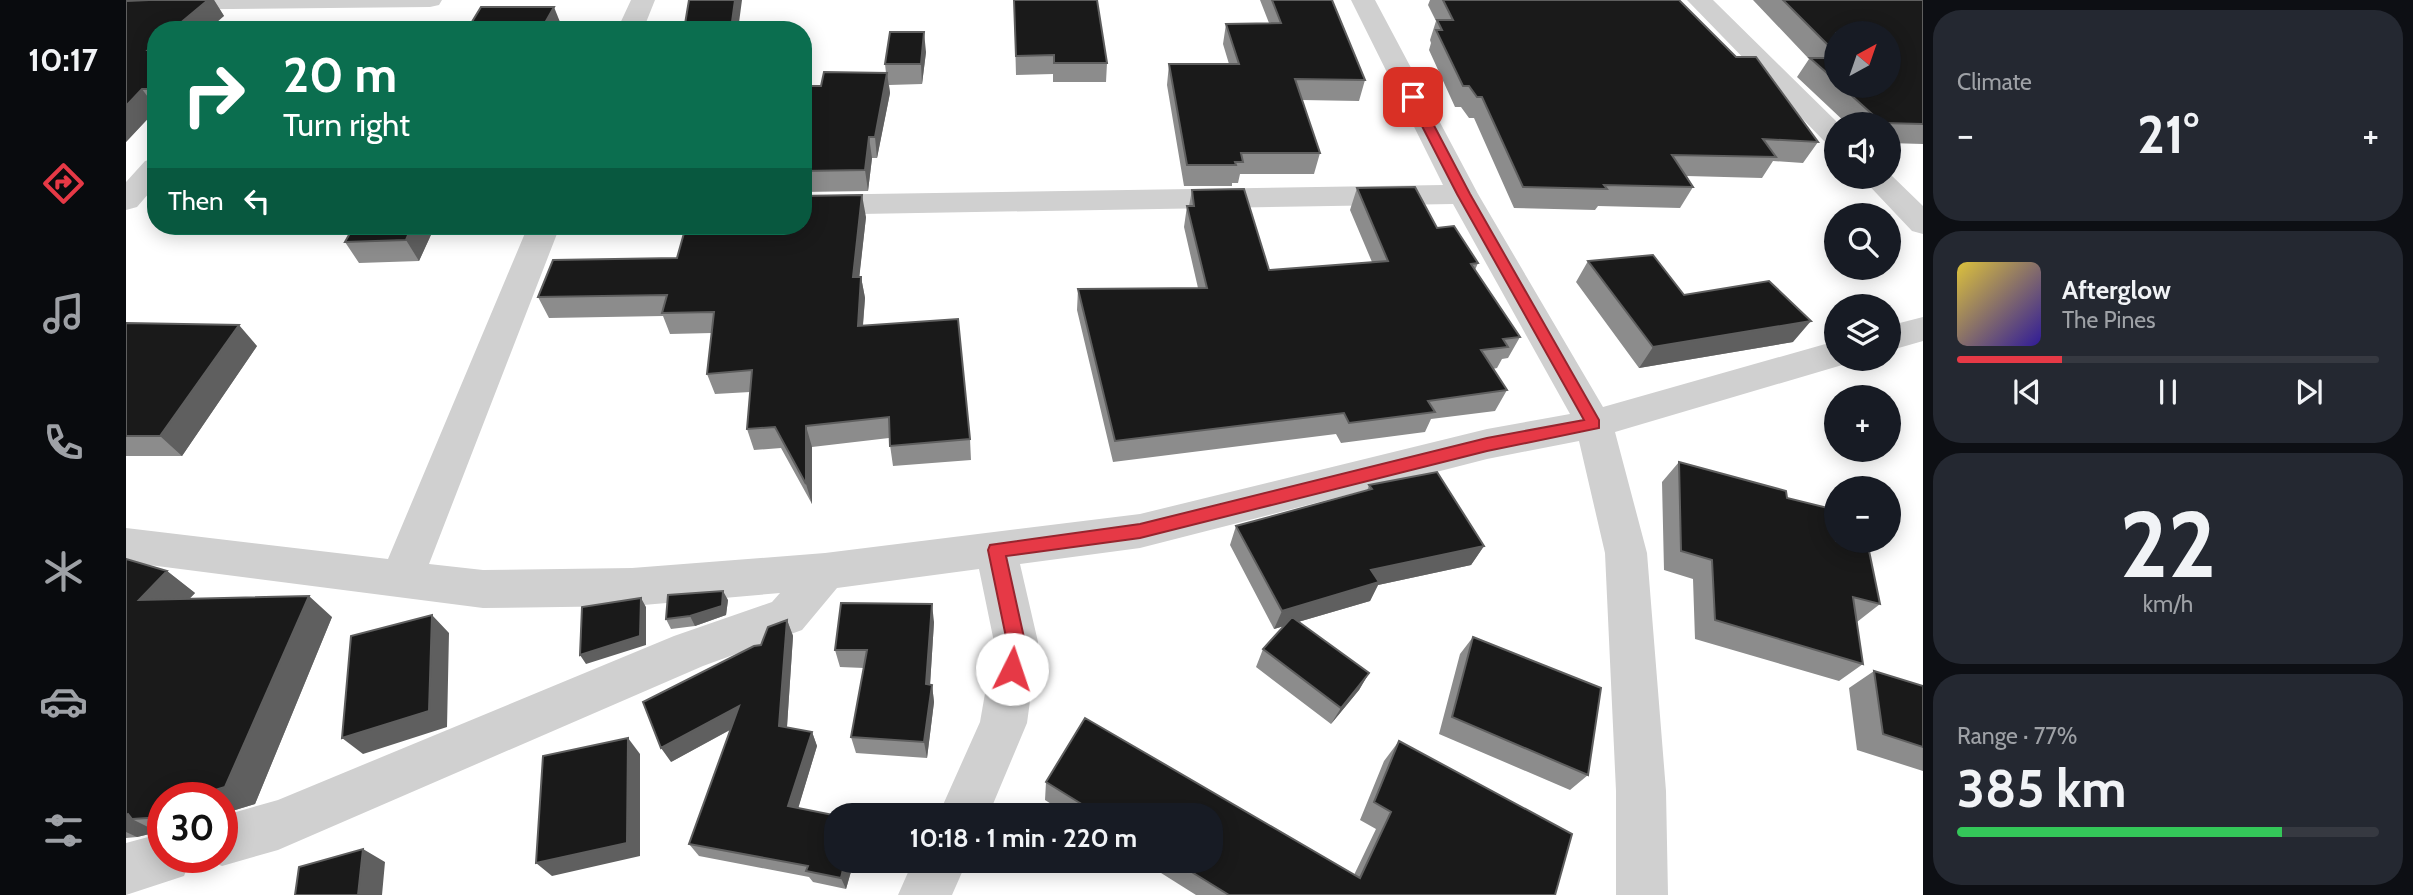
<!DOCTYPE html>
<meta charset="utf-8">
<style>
:root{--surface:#171b24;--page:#242831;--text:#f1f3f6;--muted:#9ea1a6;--line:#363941;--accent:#e63946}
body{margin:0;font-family:Cabin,sans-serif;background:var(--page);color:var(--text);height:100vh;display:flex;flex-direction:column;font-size:26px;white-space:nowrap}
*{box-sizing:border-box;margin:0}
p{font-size:23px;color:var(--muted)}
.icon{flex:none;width:38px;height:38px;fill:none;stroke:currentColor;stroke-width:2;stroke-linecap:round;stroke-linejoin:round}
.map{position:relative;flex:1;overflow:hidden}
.panel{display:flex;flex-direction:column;gap:10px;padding:10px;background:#0d0f14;width:490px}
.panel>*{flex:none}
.guide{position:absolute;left:21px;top:21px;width:665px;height:214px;border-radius:28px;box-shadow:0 4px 18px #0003;background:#0b6e4f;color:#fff;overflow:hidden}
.needle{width:46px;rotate:40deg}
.fabs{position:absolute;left:1698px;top:21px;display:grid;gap:14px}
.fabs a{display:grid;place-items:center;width:77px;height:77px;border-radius:50%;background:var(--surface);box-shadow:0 4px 18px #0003;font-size:35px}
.speed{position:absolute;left:21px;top:782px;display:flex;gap:14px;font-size:35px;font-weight:700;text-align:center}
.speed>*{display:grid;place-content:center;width:91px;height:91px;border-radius:50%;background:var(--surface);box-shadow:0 4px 18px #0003;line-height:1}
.speed .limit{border:10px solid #d22;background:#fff;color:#111}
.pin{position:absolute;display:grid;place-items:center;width:60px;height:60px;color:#fff;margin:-30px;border-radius:14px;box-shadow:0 4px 10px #0006}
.me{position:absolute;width:77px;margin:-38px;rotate:4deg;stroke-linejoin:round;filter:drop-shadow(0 0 5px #0008)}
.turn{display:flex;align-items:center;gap:24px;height:147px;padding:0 21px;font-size:32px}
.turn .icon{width:91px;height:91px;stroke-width:2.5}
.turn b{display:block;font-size:49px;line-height:60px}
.then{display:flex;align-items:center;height:66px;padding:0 21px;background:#0003;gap:14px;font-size:26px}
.big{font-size:52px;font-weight:800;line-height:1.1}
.panel .tile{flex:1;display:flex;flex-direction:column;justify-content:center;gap:10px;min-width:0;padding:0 24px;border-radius:28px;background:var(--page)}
.panel .dial{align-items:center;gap:0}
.dial b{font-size:91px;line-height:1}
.song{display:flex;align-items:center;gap:21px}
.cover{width:84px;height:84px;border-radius:10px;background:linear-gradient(135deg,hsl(50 70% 55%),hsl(250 70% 35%))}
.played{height:7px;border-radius:4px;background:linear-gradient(90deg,var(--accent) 25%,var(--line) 25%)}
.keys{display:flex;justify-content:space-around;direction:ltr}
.heat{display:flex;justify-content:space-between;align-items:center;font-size:38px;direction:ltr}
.charge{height:10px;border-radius:5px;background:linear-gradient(90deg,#34c759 77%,var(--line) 0)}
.trip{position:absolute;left:698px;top:803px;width:399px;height:70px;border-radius:28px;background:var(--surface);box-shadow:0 4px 18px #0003;font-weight:800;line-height:70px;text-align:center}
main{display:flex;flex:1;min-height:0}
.dock{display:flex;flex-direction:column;width:126px;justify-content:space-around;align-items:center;background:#090b0e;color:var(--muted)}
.dock .icon{width:49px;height:49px}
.dock .selected{color:var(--accent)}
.dock b{font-size:32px;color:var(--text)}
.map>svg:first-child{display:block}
</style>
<main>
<nav class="dock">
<b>10:17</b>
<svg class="icon selected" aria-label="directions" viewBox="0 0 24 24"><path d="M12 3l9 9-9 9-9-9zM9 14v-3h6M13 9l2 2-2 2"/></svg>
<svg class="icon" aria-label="music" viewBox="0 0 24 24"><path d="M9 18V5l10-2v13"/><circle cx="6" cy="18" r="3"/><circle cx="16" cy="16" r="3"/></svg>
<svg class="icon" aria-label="phone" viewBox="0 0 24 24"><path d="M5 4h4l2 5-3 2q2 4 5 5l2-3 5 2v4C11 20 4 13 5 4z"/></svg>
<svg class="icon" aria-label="climate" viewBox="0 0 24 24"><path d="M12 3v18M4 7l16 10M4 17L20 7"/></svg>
<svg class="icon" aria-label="car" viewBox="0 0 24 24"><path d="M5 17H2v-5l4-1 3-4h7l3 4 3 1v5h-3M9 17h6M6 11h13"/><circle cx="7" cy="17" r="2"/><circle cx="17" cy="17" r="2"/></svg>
<svg class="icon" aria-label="filters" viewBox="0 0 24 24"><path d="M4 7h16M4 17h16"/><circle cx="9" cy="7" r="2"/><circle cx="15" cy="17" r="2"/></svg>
</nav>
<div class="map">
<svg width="1797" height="895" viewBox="0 0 1797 895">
<rect width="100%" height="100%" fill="#fff"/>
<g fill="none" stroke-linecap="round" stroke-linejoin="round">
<path fill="#d0d0d0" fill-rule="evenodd" d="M 0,0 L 316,0 L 313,5 L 304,7 L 0,10 Z
M 505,0 L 529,0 L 517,30 L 491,30 Z
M 1225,0 L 1249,0 L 1352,194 L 1477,407 L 1710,341 L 1710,359 L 1725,359 L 1723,363 L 1489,432 L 1521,553 L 1540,791 L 1542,895 L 1490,895 L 1490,791 L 1479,553 L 1453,441 L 1361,459 L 1014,548 L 894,564 L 912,642 L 901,723 L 862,816 L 812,816 L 854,722 L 868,642 L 853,569 L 711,588 L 676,630 L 577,666 L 152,850 L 96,866 L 78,859 L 96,858 L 96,816 L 152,800 L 548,636 L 646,602 L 654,593 L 506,606 L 357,608 L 0,562 L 0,528 L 262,559 L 402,226 L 434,226 L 303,564 L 357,570 L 506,568 L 699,553 L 1014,514 L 1361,429 L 1444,414 L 1327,204 L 677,215 L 677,195 L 1317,185 Z
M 1561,0 L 1587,0 L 1713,124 L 1710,124 L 1710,146 L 1700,143 Z
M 30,158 L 30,185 L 11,207 L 0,210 L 0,182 L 19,161 Z
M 1762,172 L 1797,206 L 1797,234 L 1786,231 L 1735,177 L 1762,177 Z
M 1797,317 L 1797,341 L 1762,351 L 1762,326 Z
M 37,833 L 37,858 L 65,858 L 58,876 L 0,895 L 0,843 Z
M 787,861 L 841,861 L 826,895 L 772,895 Z"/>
</g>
<path fill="#8c8c8c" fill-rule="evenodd" d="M 23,0 L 88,0 L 98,16 L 30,30 L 30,110 L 0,142 Z
M 888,0 L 981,63 L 980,82 L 927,82 L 927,74 L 890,75 Z
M 1134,0 L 1206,0 L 1239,80 L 1233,101 L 1176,100 L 1194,153 L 1188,174 L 1114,174 L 1112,183 L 1106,183 L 1106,186 L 1058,186 L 1041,85 L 1043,64 L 1103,64 L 1097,44 L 1100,24 L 1143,23 Z
M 1304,0 L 1553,0 L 1692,142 L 1677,163 L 1647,161 L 1636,178 L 1561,176 L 1567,187 L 1554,208 L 1472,206 L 1469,210 L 1388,208 L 1348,118 L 1343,118 L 1335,107 L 1329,107 L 1303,50 L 1305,43 L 1304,40 L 1310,21 L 1302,5 Z
M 1627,0 L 1797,0 L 1797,144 L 1762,143 L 1762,124 L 1721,124 L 1671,77 L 1683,59 ZM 1710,33 L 1762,86 L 1710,86 Z
M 800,52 L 796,84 L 763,85 L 764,93 L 751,158 L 746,158 L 742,191 L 677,192 L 677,86 L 695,86 L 760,73 L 759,64 Z
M 1231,188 L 1311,228 L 1352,263 L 1349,270 L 1394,337 L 1382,358 L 1376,359 L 1371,368 L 1367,369 L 1381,390 L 1369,411 L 1305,419 L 1299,432 L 1215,443 L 1210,434 L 987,462 L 951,310 L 952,289 L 1072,288 L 1058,227 L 1061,206 L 1063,206 L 1066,190 L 1143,270 L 1246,262 L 1224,210 Z
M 740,217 L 733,277 L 735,277 L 739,298 L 737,326 L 844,439 L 845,460 L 767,466 L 763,438 L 686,447 L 686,504 L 655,448 L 628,450 L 621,429 L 624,392 L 589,394 L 581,374 L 586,333 L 544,334 L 537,316 L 423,318 L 412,297 L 551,258 Z
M 228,226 L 309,226 L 293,261 L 233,263 L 219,242 Z
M 1462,261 L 1558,295 L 1667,342 L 1513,368 L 1450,282 Z
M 0,323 L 131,346 L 56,456 L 0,456 Z
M 1553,462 L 1661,498 L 1754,604 L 1731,622 L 1737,664 L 1713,681 L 1569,639 L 1567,579 L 1538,570 L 1536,482 Z
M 1243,485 L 1358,546 L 1345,565 L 1252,585 L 1244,601 L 1172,622 L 1243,673 L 1233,690 L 1205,724 L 1130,667 L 1137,649 L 1158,626 L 1148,629 L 1104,545 L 1110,526 L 1241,491 Z
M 0,559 L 41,571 L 69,593 L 63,599 L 206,617 L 129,804 L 96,814 L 96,798 L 37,798 L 37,834 L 32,832 L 11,837 L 0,838 Z
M 602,600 L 600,615 L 569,626 L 545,629 L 540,619 Z
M 661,620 L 667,636 L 661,727 L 686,732 L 691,746 L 672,808 L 710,861 L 728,861 L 720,889 L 687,882 L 683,877 L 573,856 L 563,844 L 604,730 L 545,762 L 635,645 Z
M 808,622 L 804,685 L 806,685 L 808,702 L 801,758 L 730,753 L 725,737 L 738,668 L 714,667 L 709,650 Z
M 1347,637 L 1462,775 L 1444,790 L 1313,734 L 1334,654 Z
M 1748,671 L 1797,686 L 1797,771 L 1731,750 L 1723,688 Z
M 959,718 L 1228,875 L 1250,829 L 1234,820 L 1258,761 L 1273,741 L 1446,834 L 1429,895 L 1070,895 L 1016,861 L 1085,861 L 1085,816 L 944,816 L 919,800 L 920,782 Z"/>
<path fill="#5f5f5f" d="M 82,0 L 88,0 L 98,16 L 82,30 L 46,30 Z
M 609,0 L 616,0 L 612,30 L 603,30 Z
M 428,7 L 436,27 L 434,30 L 415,30 Z
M 798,32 L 800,52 L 796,84 L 795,64 Z
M 761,73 L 764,93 L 751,158 L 749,137 Z
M 16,89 L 30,108 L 30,110 L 0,142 L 0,106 Z
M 743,137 L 746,158 L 742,191 L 739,170 Z
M 736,195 L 740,217 L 731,298 L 727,277 Z
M 286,226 L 309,226 L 293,261 L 280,240 Z
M 735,277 L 739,298 L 735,347 L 732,326 Z
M 1685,321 L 1667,342 L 1513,368 L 1527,347 Z
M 113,325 L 131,346 L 56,456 L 34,436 Z
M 680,426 L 686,447 L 686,504 L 680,484 Z
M 1358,546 L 1345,565 L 1252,585 L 1244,601 L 1148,629 L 1156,611 L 1245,570 Z
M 41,571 L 69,593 L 42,621 L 13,600 Z
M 597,591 L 602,600 L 600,615 L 569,626 L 564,616 Z
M 183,596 L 206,617 L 129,804 L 96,814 L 96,798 L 63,798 Z
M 515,598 L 520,607 L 520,645 L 460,664 L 454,655 Z
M 806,604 L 808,622 L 803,701 L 800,684 Z
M 306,615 L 323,633 L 321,727 L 237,754 L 216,738 Z
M 661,620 L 667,636 L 660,741 L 653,726 Z
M 1243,673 L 1233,690 L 1205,724 L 1215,708 Z
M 806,685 L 808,702 L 801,758 L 798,742 Z
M 613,706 L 620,721 L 545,762 L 535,748 Z
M 686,732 L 691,746 L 669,819 L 662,806 Z
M 502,738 L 514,754 L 514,856 L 426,876 L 410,863 Z
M 2,814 L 6,819 L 32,832 L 11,837 L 0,832 L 0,815 Z
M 237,849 L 259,862 L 256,895 L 232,895 Z
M 719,861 L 728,861 L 720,889 L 715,878 Z"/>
<path fill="#1a1a1a" stroke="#5f5f5f" stroke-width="2" d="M 23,0 L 82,0 L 46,30 L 30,30 L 30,43 L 22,50 L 30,50 L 30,89 L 16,89 L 0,106 L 0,1 Z
M 563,0 L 609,0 L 606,22 L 603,30 L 558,30 Z
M 888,0 L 971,0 L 981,63 L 928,63 L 928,55 L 890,56 Z
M 1146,0 L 1206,0 L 1239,80 L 1169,79 L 1194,153 L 1115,153 L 1117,162 L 1109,162 L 1110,165 L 1061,165 L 1043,64 L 1113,64 L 1100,24 L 1155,23 Z
M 1317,0 L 1553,0 L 1610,57 L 1630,57 L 1692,142 L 1637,139 L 1650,157 L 1546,155 L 1567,187 L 1478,185 L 1481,189 L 1397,187 L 1356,97 L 1351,97 L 1343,86 L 1337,86 L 1310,30 L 1316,30 L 1311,20 L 1327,20 Z
M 1657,0 L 1797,0 L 1797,124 L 1756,123 L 1715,86 L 1762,86 L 1762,33 L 1710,33 L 1710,53 Z
M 355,7 L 428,7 L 415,30 L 341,30 Z
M 764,32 L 798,32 L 795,64 L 759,64 Z
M 1684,58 L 1710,58 L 1710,81 Z
M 698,72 L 761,73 L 749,137 L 743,137 L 739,170 L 677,171 L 677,86 L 695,86 Z
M 1289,187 L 1311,228 L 1328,226 L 1352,263 L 1345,264 L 1394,337 L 1377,339 L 1382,347 L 1355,350 L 1381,390 L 1302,401 L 1309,412 L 1223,423 L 1218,413 L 989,441 L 952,289 L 1081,288 L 1061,206 L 1068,206 L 1066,190 L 1118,189 L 1143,270 L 1262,261 L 1231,188 Z
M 736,195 L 727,277 L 735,277 L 732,326 L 832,319 L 844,439 L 764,446 L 763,417 L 680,426 L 680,484 L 649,427 L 621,429 L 626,370 L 581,374 L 588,312 L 536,313 L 541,295 L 412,297 L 427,260 L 551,258 L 560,226 L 677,226 L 677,196 Z
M 228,226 L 286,226 L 280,240 L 219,242 Z
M 1527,255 L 1558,295 L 1643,281 L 1685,321 L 1527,347 L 1462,261 Z
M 0,323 L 113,325 L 34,436 L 0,436 Z
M 1553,462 L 1660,491 L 1661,498 L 1710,510 L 1710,541 L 1741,541 L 1754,604 L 1727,597 L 1737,664 L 1589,620 L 1586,560 L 1555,551 Z
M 1311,472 L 1358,546 L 1245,570 L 1253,582 L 1156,611 L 1110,526 L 1246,489 L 1243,485 Z
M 0,559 L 41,571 L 13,600 L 183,596 L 99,787 L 63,798 L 37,798 L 37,817 L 6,819 L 2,814 L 0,815 Z
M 597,591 L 596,606 L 564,616 L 540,619 L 542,595 Z
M 515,598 L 514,636 L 454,655 L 456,607 Z
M 715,603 L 806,604 L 800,684 L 806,685 L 798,742 L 725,737 L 741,650 L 709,650 Z
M 306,615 L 303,711 L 216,738 L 225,636 Z
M 1166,617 L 1243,673 L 1215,708 L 1137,649 Z
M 661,620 L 653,726 L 686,732 L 662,806 L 712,816 L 710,816 L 710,861 L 719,861 L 715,878 L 680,871 L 682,866 L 563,844 L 613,706 L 535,748 L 517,702 L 628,646 L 635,645 L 642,627 Z
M 1347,637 L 1475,688 L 1462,775 L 1326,717 Z
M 1748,671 L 1797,686 L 1797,747 L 1757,734 Z
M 959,718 L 1234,878 L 1265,812 L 1248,802 L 1273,741 L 1446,834 L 1429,895 L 1103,895 L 1048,861 L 1085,861 L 1085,816 L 975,816 L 920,782 Z
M 502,738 L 501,843 L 410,863 L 417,756 Z
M 237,849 L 232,895 L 169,895 L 173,867 Z"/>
<path fill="#e63946" stroke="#96252e" stroke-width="2" d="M 1287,94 L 1293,97 L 1344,194 L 1473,420 L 1473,428 L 1361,451 L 1014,538 L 880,556 L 899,642 L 892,675 L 886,678 L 879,675 L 876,669 L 881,642 L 862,550 L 864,545 L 1014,524 L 1361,438 L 1458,420 L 1331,194 L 1281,97 Z"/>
</svg>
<div class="fabs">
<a><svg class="needle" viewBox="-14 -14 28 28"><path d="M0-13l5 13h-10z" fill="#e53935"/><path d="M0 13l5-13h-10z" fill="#9ea1a6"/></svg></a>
<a><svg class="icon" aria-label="sound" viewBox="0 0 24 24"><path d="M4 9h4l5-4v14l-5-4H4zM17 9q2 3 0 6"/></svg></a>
<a><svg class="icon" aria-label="search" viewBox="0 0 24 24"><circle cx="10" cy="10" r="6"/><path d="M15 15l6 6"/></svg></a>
<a><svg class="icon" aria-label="layers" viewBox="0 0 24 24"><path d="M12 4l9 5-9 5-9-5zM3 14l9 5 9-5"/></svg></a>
<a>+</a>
<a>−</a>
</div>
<div class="speed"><div class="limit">30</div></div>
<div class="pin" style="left:1287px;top:97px;background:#d93025"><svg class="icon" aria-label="arrive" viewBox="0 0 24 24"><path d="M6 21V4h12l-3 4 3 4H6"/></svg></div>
<svg class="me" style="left:886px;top:669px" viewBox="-20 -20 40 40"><circle r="19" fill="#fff"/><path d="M0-13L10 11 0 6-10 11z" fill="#e63946"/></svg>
<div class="trip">10:18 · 1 min · 220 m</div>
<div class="guide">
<div class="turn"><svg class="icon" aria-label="right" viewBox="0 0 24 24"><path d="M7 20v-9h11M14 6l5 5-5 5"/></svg><div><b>20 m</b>Turn right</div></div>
<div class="then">Then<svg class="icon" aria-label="left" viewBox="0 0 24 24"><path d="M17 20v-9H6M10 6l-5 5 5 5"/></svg></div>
</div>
</div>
<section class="panel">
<div class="tile"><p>Climate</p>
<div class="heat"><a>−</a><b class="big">21°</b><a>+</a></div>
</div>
<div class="tile">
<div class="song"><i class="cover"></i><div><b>Afterglow</b><p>The Pines</p></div></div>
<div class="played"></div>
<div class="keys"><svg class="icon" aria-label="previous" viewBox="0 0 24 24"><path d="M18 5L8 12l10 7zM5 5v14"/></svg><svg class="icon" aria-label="pause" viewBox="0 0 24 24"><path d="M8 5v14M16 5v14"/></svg><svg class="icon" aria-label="next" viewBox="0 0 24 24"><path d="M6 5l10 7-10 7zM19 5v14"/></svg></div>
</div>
<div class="tile dial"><b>22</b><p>km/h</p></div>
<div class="tile"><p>Range · 77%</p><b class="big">385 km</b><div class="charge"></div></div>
</section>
</main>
